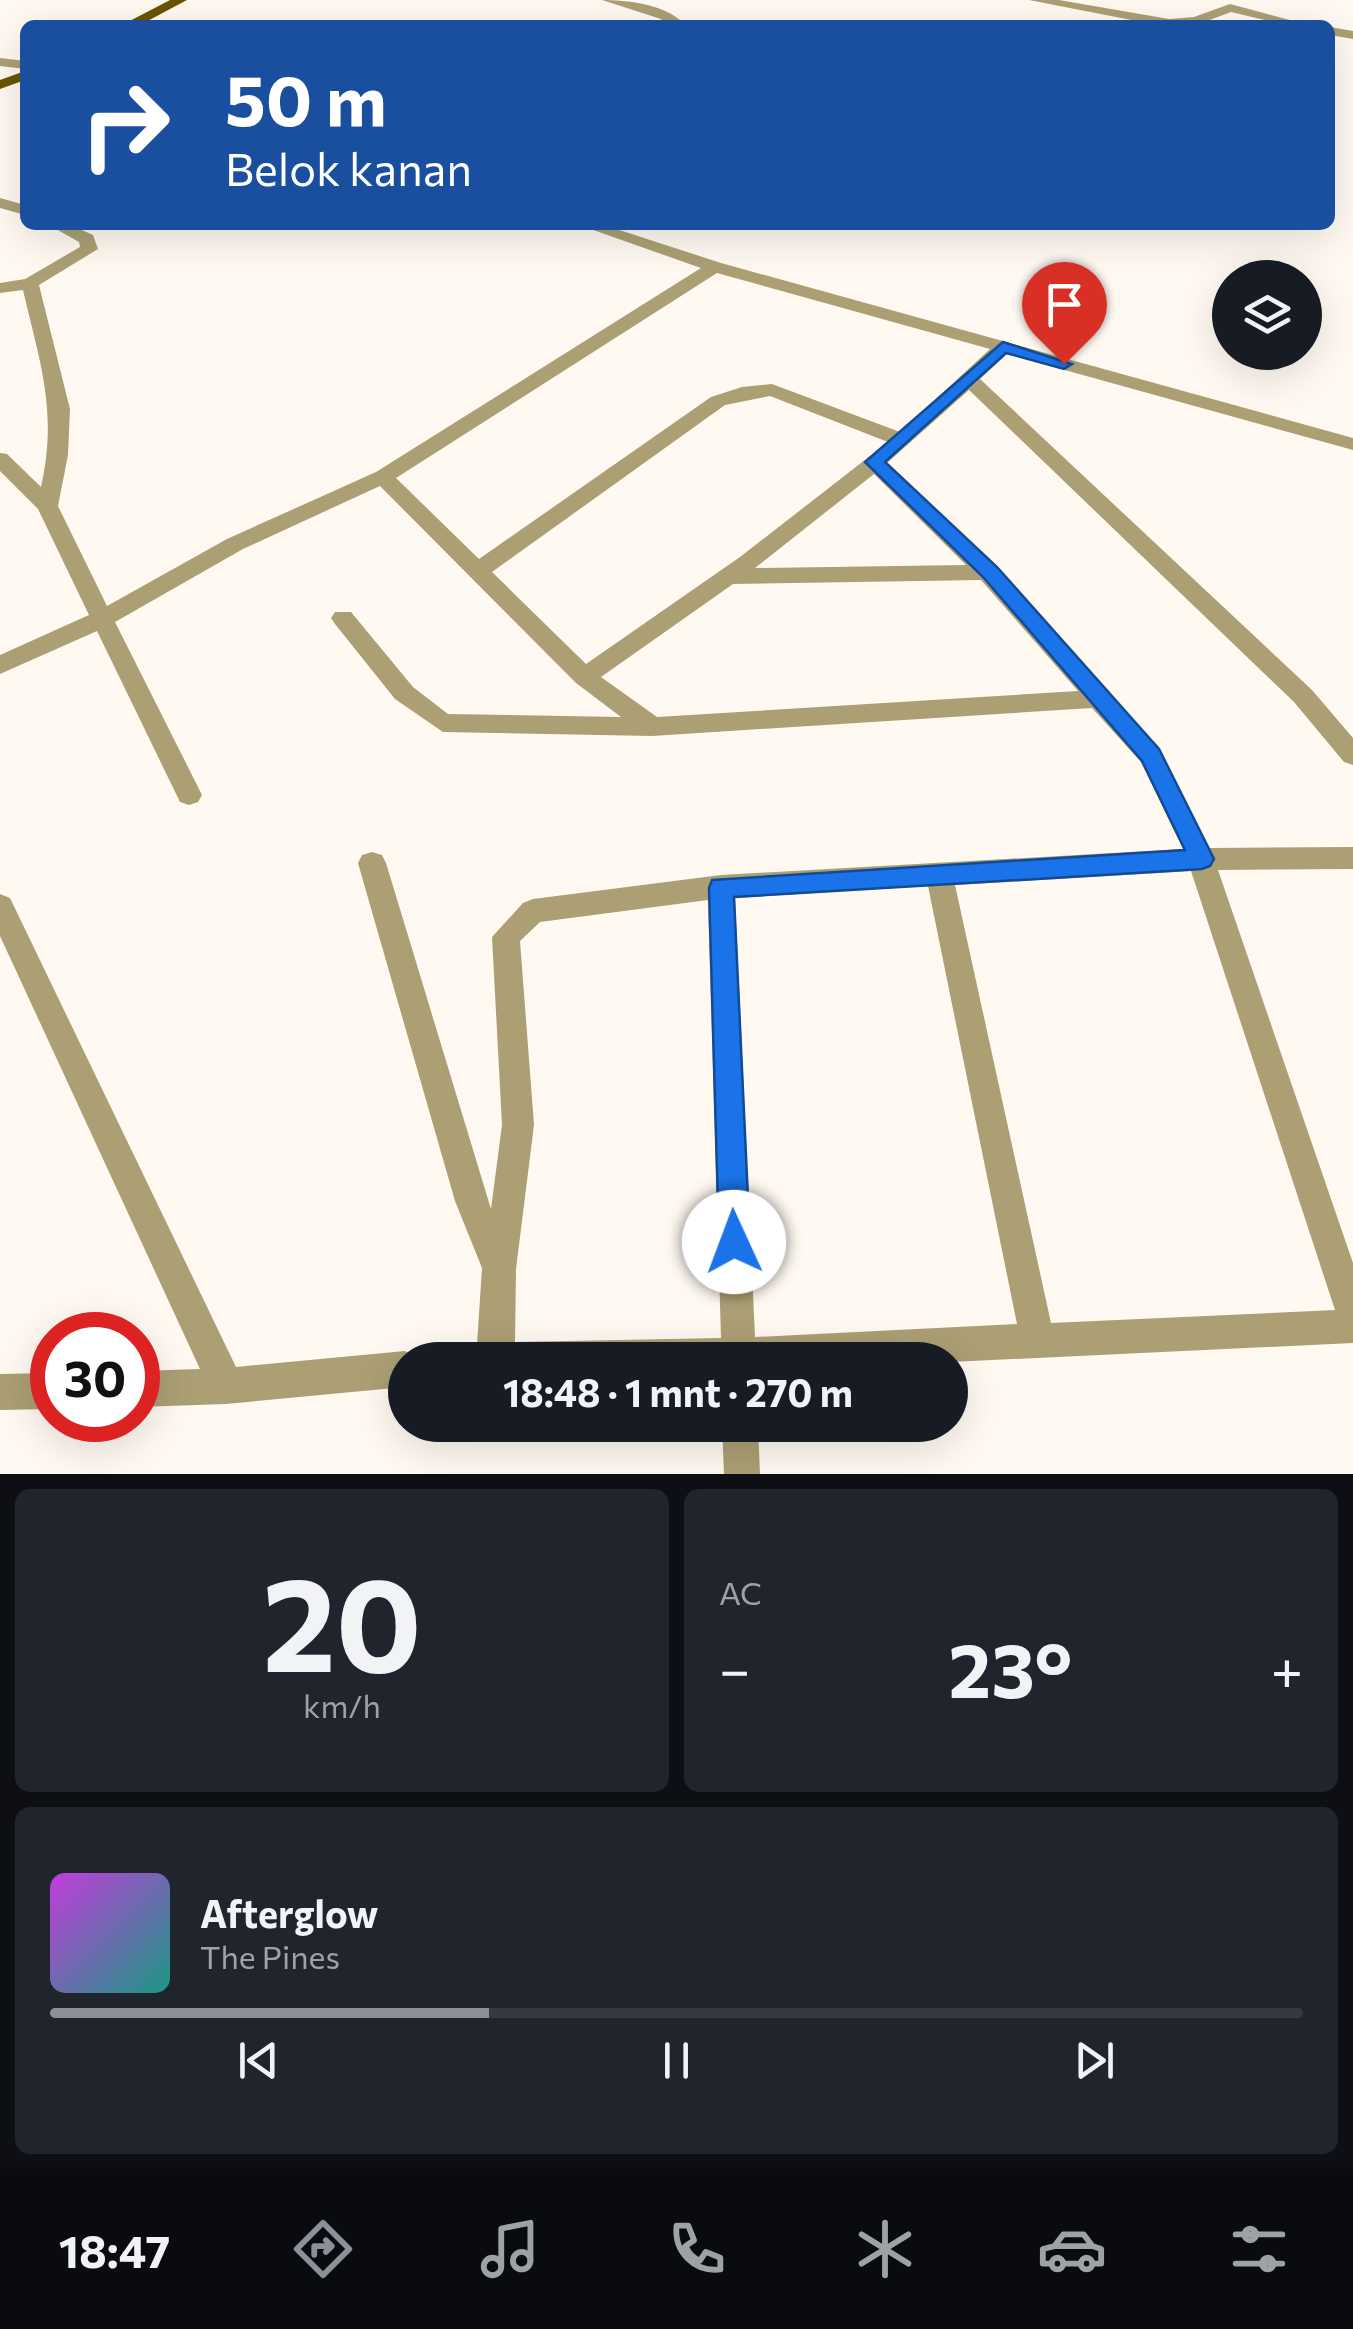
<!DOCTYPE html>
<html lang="id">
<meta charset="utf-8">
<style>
:root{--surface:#171b24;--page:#20242c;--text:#f1f3f6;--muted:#9ea1a6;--line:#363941;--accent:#8c9099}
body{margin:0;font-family:Commissioner,sans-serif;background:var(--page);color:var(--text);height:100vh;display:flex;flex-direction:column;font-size:38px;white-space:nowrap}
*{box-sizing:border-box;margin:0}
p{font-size:32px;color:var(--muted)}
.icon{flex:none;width:55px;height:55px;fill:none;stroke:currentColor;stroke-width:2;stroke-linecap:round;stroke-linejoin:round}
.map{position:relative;height:1474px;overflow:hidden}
.details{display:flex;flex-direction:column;gap:15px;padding:15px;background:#0d0f14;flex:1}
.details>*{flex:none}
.top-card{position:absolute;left:20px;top:20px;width:1315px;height:210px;border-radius:15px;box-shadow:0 10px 40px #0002;background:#1a4fa0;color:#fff;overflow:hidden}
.controls{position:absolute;left:1212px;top:260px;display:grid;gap:20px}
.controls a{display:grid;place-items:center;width:110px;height:110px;border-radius:50%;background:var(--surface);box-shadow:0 10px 40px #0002;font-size:50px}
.speed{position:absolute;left:30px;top:1312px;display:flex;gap:20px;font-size:50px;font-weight:700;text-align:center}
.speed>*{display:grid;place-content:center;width:130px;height:130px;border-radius:50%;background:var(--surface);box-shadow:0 10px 40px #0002;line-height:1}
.speed .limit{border:15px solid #d22;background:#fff;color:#111}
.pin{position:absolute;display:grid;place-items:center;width:85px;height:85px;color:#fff;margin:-102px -42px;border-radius:50% 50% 50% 0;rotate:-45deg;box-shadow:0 0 10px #0007}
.pin .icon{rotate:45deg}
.me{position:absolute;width:110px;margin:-55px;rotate:358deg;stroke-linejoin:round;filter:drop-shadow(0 0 8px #0008)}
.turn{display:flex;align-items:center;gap:35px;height:210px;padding:0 40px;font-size:45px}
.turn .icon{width:130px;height:130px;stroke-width:2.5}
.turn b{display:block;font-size:70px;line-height:85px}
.big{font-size:75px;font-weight:700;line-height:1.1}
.details .widget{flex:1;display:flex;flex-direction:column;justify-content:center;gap:15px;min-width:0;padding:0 35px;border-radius:15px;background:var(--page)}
.details .dial{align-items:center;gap:0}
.dial b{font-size:130px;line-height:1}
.song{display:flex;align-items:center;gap:30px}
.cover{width:120px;height:120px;border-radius:15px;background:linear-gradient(135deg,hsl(290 70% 55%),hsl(170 70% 35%))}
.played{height:10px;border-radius:5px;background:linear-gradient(90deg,var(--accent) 35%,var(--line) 35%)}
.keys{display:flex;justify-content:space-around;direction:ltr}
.heat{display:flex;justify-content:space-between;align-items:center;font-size:55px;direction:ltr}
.details .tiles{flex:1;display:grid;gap:15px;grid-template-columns:1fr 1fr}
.widget:last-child{grid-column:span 2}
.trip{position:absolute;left:388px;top:1342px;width:580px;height:100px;border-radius:50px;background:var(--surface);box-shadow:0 10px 40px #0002;font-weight:700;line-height:100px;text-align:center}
.menu{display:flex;height:160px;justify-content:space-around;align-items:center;background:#090b0e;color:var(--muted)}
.menu .icon{width:70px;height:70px}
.menu .active{color:var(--accent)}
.menu b{font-size:45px;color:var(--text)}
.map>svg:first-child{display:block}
</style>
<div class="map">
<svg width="1353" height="1474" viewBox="0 0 1353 1474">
<rect width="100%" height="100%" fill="#fff9f2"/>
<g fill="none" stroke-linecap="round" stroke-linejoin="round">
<path fill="#ac9f74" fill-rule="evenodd" d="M 602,0 C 627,0 661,4 680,20 L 679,25 L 665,25 L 661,19 Z
M 1029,0 L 1059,0 L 1169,19 L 1194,17 L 1230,4 L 1309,25 L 1285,25 L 1231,12 L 1196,25 L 1157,25 Z
M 1330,27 L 1353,31 L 1353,39 L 1330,35 Z
M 0,58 L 25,61 L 25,69 L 0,66 Z
M 0,198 L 25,205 L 25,215 L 0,208 Z
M 49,225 L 71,225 L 93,235 L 98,249 L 39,285 L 70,409 L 68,455 L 58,506 L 107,606 L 227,539 L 376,472 L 701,268 L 579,225 L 604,225 L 721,263 L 1353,438 L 1353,450 L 1007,354 L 980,379 L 1312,690 L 1353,738 L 1353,765 L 1344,762 L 1294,702 L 969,390 L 887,463 L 998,567 L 1160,749 L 1209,848 L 1353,847 L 1353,869 L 1218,870 L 1353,1263 L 1353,1343 L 950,1362 L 476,1360 L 482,1268 L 455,1201 L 358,863 L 362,855 L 372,852 L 382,855 L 386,863 L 491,1209 L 502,1125 L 492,937 L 523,903 L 533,899 L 721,875 L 1183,849 L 1141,762 L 1092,708 L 652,736 L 443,732 L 395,699 L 335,624 L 331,618 L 335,612 L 351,612 L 413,687 L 448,714 L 621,717 L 576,683 L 380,486 L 243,549 L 115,622 L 202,795 L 198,802 L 189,805 L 180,802 L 97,631 L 0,674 L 0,655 L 89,615 L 38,509 L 0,471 L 0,453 L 7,454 L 41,487 C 58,410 40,364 23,290 L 0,293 L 0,283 L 25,279 L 80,247 L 79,242 ZM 717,273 L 990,349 L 900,432 L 772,384 L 742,387 L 711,397 L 479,559 L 396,478 ZM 770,396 L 888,442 L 740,557 L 586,664 L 492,572 L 725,405 ZM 874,474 L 966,565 L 755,568 ZM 981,580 L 1078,691 L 657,717 L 601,677 L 733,584 ZM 1191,871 L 1335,1310 L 1051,1323 L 955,885 ZM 928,886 L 1017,1324 L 755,1337 L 735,898 ZM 708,900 L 721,1338 L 515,1342 L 516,1269 L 534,1125 L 520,941 L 540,922 Z
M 0,894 L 10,898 L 236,1367 L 405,1351 L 419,1360 L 405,1360 L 405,1387 L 226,1404 L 138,1407 L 138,1371 L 200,1369 L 0,936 Z
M 52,1373 L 52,1409 L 0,1410 L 0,1374 Z
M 722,1425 L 758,1425 L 760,1474 L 724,1474 Z"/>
<path fill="#685503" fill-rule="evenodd" d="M 170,0 L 187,0 L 140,25 L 122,25 Z
M 25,71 L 25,80 L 0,89 L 0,80 Z"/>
</g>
<path fill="#1a73e8" stroke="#114b97" stroke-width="2.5" d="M 1003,342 L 1072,364 L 1064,369 L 1006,353 L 885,462 L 997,567 L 1159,749 L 1214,859 L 1210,866 L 1202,869 L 734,897 L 750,1242 L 745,1252 L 734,1257 L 724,1252 L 719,1242 L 709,888 L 712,880 L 1185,850 L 1142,761 L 983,577 L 865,462 Z"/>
</svg>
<div class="controls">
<a><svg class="icon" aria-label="layers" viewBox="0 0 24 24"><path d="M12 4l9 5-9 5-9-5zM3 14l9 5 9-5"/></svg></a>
</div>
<div class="speed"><div class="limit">30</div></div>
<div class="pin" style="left:1064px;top:364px;background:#d93025"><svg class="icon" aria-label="arrive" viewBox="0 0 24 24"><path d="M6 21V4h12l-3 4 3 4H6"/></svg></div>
<svg class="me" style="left:734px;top:1242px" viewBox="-20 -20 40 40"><circle r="19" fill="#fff"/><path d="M0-13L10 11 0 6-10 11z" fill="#1a73e8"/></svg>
<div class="trip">18:48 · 1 mnt · 270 m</div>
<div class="top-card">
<div class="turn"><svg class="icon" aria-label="right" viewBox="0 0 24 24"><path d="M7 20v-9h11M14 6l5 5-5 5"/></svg><div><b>50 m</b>Belok kanan</div></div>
</div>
</div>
<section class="details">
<div class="tiles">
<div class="widget dial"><b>20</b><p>km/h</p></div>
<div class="widget"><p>AC</p>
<div class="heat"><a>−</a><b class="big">23°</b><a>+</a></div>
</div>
<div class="widget">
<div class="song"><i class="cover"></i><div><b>Afterglow</b><p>The Pines</p></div></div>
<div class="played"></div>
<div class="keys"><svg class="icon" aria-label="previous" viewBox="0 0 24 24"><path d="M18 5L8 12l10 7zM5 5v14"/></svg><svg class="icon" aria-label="pause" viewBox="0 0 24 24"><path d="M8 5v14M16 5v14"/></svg><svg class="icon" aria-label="next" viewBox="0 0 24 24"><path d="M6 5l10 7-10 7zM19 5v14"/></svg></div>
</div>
</div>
</section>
<nav class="menu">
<b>18:47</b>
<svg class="icon active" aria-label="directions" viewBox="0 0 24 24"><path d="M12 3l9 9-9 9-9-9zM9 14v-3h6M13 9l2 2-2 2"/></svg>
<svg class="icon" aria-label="music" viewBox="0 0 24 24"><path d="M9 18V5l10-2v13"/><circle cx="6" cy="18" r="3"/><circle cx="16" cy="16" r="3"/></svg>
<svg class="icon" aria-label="phone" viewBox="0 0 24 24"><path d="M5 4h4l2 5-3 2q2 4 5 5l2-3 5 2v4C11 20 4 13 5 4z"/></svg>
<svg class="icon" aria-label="climate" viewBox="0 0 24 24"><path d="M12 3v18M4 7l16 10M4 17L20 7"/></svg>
<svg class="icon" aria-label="car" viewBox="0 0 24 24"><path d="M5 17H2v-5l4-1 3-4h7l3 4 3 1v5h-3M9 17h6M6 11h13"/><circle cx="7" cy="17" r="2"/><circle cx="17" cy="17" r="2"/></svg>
<svg class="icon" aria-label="filters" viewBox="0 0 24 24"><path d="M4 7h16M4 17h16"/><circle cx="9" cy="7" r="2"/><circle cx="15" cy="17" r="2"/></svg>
</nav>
